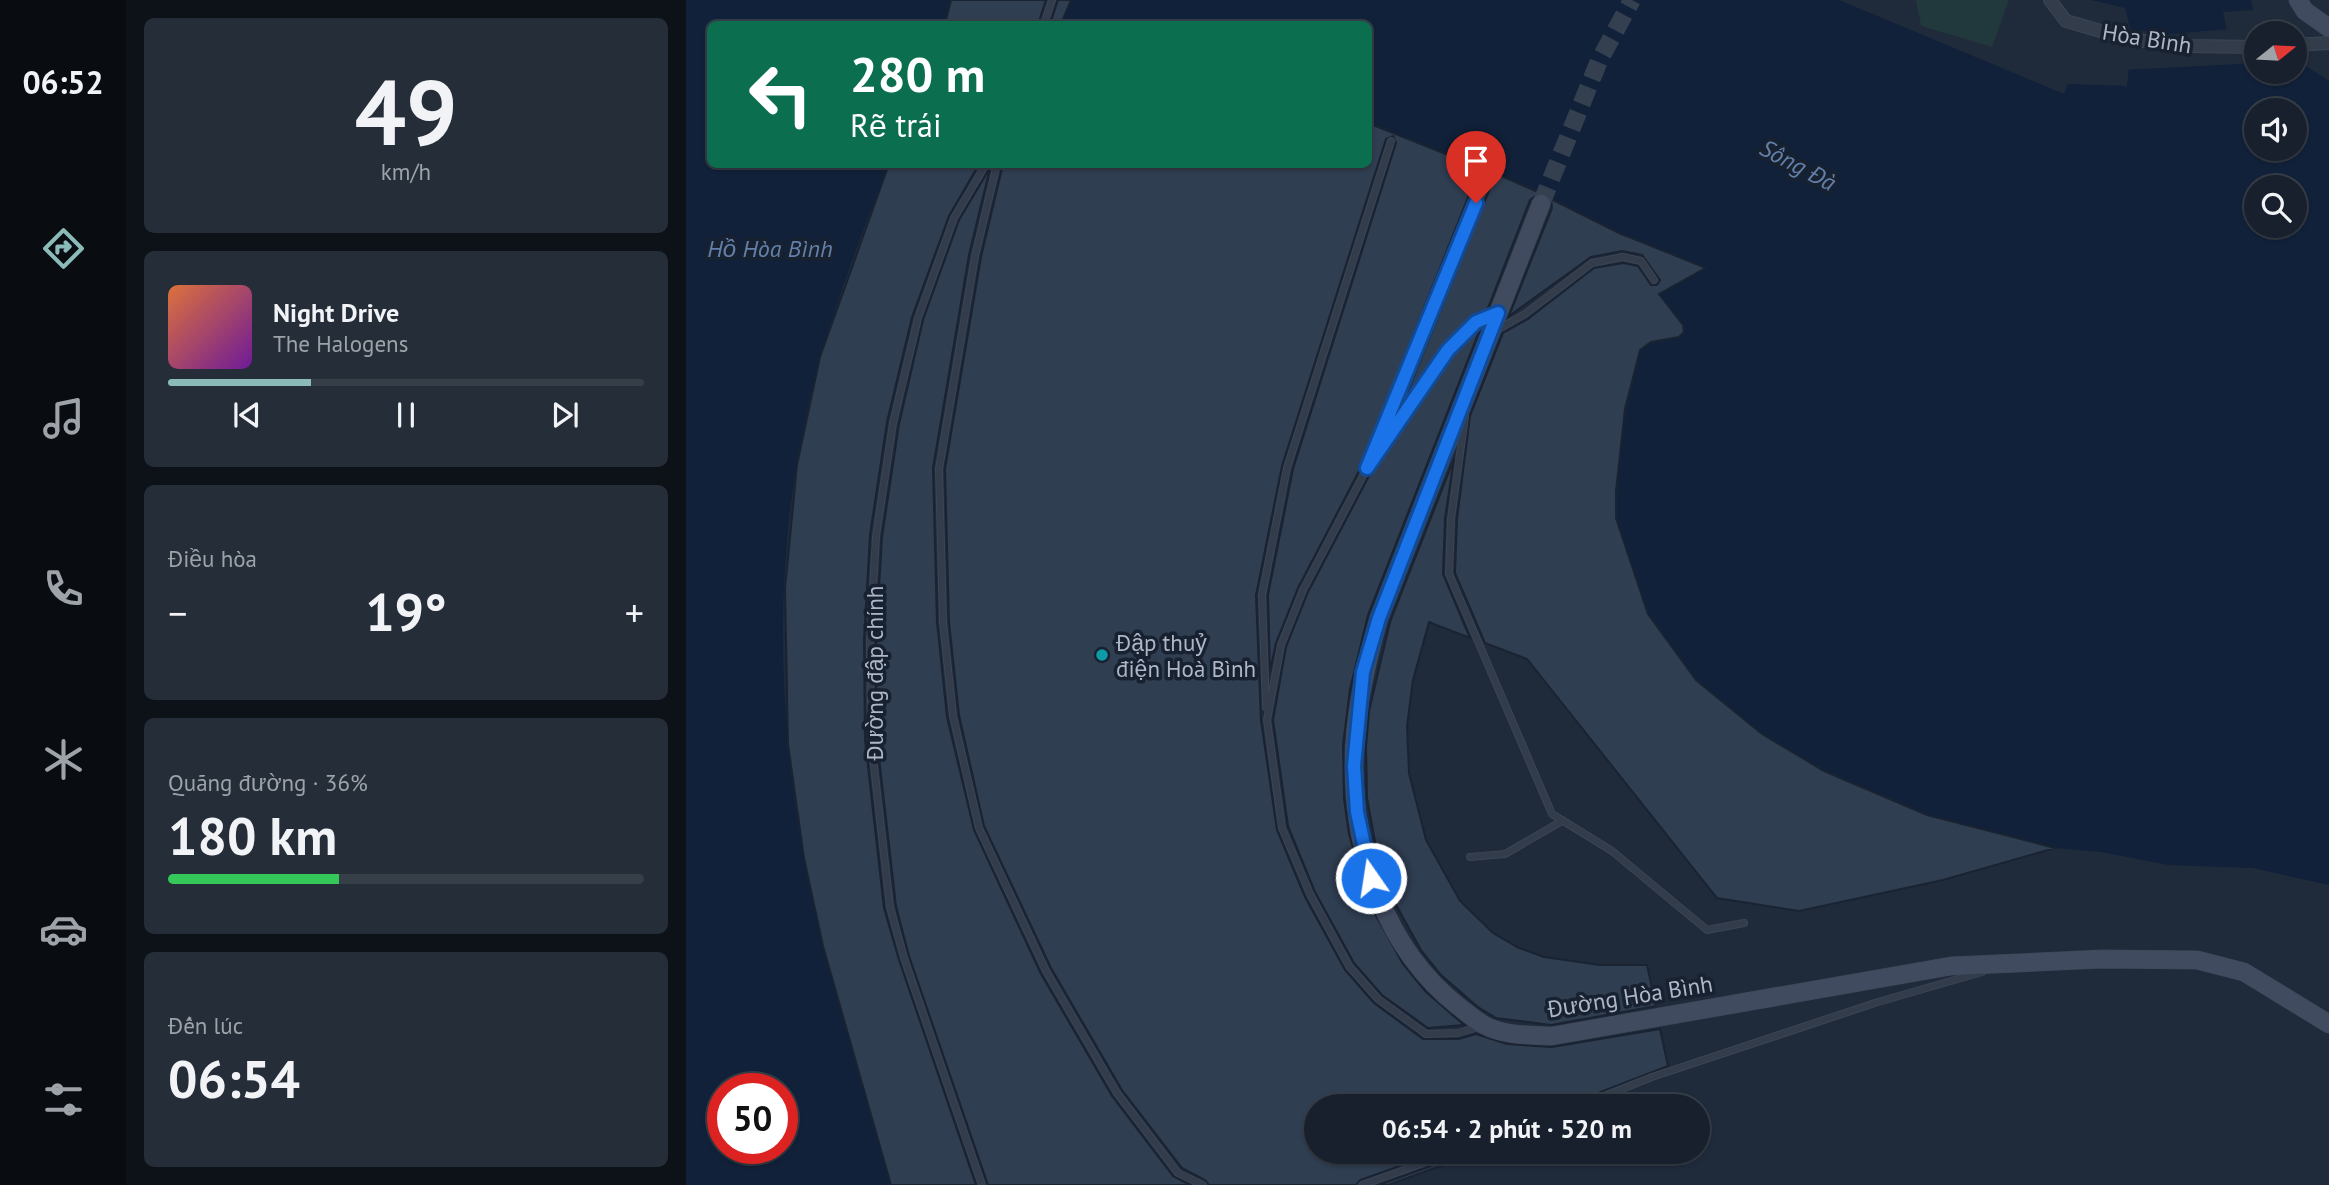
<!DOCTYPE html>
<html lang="vi">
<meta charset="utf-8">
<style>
:root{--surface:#17202c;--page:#242d38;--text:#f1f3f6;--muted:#9ea3a9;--line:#363e48;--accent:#8bbbb9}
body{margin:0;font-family:"PT Sans",sans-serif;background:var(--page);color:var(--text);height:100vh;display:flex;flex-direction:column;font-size:26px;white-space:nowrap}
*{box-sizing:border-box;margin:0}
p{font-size:23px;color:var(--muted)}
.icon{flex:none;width:38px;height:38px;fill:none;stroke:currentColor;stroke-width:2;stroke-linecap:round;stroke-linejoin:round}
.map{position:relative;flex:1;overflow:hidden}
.details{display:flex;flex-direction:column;gap:18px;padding:18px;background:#0d1218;width:560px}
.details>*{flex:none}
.hud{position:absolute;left:21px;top:21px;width:665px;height:147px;border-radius:10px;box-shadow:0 2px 5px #0004,0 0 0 2px var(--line);background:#0b6e4f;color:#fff;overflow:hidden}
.needle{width:46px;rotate:72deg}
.tools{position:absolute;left:1558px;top:21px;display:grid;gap:14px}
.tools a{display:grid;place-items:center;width:63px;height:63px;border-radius:50%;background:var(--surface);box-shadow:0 2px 5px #0004,0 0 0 2px var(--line);font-size:35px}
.speed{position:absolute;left:21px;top:1073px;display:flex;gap:14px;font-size:35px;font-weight:700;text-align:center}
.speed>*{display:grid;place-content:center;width:91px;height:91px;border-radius:50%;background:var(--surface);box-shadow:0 2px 5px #0004,0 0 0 2px var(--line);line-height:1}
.speed .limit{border:10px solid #d22;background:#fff;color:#111}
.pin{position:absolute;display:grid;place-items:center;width:60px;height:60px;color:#fff;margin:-72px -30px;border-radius:50% 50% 50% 0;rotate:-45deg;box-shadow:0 0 7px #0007}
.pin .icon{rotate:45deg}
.me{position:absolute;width:77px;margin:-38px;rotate:347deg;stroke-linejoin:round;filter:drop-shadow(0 0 5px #0008)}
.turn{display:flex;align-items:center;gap:24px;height:147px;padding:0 28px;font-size:32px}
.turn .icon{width:91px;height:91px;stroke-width:2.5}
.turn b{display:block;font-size:49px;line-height:60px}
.big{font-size:52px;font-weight:700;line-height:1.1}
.details .card{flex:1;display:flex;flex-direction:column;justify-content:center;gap:10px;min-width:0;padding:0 24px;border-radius:10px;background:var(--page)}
.details .dial{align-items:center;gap:0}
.dial b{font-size:91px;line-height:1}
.song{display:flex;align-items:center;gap:21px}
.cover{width:84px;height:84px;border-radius:10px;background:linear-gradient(135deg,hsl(20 70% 55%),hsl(280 70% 35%))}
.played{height:7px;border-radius:4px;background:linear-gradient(90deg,var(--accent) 30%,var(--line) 30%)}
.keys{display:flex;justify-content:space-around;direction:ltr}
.heat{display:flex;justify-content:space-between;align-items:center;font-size:38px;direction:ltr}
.charge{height:10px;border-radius:5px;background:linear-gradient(90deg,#34c759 36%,var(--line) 0)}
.trip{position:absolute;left:618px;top:1094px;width:406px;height:70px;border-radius:35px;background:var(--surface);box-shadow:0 2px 5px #0004,0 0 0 2px var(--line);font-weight:700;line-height:70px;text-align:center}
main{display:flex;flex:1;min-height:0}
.tabs{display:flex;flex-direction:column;width:126px;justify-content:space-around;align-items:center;background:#090d12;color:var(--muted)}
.tabs .icon{width:49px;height:49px}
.tabs .active{color:var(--accent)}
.tabs b{font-size:32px;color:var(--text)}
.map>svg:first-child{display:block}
</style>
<main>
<nav class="tabs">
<b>06:52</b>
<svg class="icon active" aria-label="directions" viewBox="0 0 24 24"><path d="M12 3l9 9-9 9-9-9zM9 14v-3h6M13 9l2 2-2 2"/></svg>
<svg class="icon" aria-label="music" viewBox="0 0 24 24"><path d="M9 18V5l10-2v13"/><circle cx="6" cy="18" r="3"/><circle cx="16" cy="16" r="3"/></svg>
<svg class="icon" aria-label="phone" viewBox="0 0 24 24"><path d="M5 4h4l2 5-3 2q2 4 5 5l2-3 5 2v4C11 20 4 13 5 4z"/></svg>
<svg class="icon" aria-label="climate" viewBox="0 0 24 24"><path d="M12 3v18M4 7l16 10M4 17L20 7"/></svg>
<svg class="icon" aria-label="car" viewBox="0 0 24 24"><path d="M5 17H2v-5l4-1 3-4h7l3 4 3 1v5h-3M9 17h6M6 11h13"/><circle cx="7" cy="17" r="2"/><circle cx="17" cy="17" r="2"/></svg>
<svg class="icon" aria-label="filters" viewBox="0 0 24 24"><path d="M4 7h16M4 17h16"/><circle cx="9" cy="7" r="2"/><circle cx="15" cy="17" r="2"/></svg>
</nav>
<section class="details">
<div class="card dial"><b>49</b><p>km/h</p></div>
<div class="card">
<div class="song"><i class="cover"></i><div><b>Night Drive</b><p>The Halogens</p></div></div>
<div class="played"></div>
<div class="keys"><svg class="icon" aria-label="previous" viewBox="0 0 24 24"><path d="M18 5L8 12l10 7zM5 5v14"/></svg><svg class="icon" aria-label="pause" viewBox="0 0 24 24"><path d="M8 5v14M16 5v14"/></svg><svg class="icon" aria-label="next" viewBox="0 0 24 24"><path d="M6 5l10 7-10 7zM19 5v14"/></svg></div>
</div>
<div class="card"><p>Điều hòa</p>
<div class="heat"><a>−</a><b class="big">19°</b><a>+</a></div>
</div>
<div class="card"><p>Quãng đường · 36%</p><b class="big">180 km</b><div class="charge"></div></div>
<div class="card"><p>Đến lúc</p><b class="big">06:54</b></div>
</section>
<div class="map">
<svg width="1643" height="1185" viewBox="0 0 1643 1185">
<rect width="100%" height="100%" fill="#1f2a3b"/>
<path fill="#21383c" d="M 1230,0 L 1323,0 L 1306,47 L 1235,26 Z"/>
<path fill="#112139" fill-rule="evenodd" d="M 0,0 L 265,0 L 259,24 L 24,24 L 24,164 L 203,165 C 169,249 136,337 118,426 C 88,566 92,718 118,858 C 138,969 175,1076 205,1185 L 0,1185 ZM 37,1088 L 96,1088 L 96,1148 L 37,1148 Z
M 385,0 L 1153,0 L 1378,94 L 1382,84 L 1441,86 L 1446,36 L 1439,8 L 1405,0 L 1565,0 L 1567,10 L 1537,12 L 1548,64 L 1570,63 L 1570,72 L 1608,72 L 1608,61 L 1612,61 L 1643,81 L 1643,885 L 1567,868 L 1483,865 L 1415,852 L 1369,848 L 1241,815 L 1138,771 L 1076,734 L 1010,680 L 962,614 L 930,518 L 934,439 L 954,350 C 968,337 991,342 998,332 L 997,325 L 973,294 L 1019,267 L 933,233 L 850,190 L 683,123 L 682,24 L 381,24 L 376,23 ZM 1570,110 L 1608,110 L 1608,149 L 1570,149 ZM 1570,187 L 1608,187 L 1608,226 L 1570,226 Z"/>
<path fill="#1f2a3b" d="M 1441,29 L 1483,34 L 1544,29 L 1550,60 L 1570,60 L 1570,63 L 1439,70 Z"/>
<path fill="#303e52" stroke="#1a2332" stroke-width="2" d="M 265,0 L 360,0 L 352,24 L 259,24 Z
M 372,0 L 385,0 L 375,24 L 364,24 Z
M 682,123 L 800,170 L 791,175 L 673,471 L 612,588 L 590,643 L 584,671 L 582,595 L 607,469 L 710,143 L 707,136 L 700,139 L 596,466 L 570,595 L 575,721 L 591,830 L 619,897 L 659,970 L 688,1003 L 737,1039 L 773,1039 L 790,1034 L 821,1044 L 866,1047 L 974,1029 L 982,1066 L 891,1101 L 887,1106 L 630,1106 L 630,1152 L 753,1152 L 674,1180 L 670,1185 L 523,1185 L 519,1180 L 496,1168 L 436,1090 L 365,968 L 298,826 L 273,715 L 263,622 L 259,469 L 295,257 L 317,164 L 682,164 Z
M 203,164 L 293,164 L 263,216 L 226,317 L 201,422 L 184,535 L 178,640 L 179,740 L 198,908 L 213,960 L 290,1185 L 205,1185 L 137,946 L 118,858 L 102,744 L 99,589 L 111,465 L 134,357 Z
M 304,168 L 283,255 L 247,468 L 251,622 L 261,717 L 288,830 L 355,974 L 426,1096 L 487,1176 L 504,1185 L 302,1185 L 223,956 L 210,906 L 191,740 L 190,640 L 196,537 L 213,424 L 237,320 L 273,220 Z
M 804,171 L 854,193 L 844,200 L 800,313 L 770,334 L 754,352 L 715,408 L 807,181 Z
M 865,199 L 933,233 L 1020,268 L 973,294 L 997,325 L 998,332 L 993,337 L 965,342 L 954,350 L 939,409 L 930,491 L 930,518 L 962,614 L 1010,680 L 1076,734 L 1138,771 L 1241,815 L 1369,848 L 1257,880 L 1113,911 L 1031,898 L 841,659 L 799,643 L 769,573 L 771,519 L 784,416 L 817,333 L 842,319 L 908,268 L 937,263 L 952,266 L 965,285 L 971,285 L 974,280 L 956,255 L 936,251 L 905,257 L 823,316 L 866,208 Z
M 794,329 L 682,615 L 664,689 L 657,745 L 658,799 L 663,834 L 683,903 L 717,964 L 739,991 L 778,1025 L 742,1028 L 696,995 L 668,963 L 629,892 L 602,826 L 587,720 L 600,647 L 622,592 L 683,476 L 748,378 L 777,343 Z
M 768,459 L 759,518 L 757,574 L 784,638 L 743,622 L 727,680 L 721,726 L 723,773 L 740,840 L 774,901 L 807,933 L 833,948 L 858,957 L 914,965 L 961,965 L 970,1006 L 865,1025 L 810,1018 L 792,1007 L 755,975 L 735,950 L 704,894 L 693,863 L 681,798 L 680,747 L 683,711 L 704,622 Z
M 774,1152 L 790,1153 L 702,1185 L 693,1185 L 770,1157 Z"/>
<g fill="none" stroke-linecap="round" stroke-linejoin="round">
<path stroke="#343f50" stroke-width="18" stroke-dasharray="18 9" stroke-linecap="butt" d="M 855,204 L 913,61 L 946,0"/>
<g stroke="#3c4555" stroke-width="8">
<path id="service" d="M 358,24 L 366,0
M 311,164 L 289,256 L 253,469 L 257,622 L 267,716 L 293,828 L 360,971 L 431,1093 L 492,1173 L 517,1185
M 811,330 L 839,314 L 906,263 L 937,257 L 955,261 L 968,280
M 779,417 L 765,519 L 763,574 L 866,814 L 926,851 L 1021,930 L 1058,923
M 693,451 C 725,408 758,335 808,315
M 681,468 L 617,590 L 595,645 L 581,720 L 596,828 L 624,894 L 663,966 L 692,999 L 740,1034 L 772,1033 L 793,1027
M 580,707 L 576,595 L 601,468 L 705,141
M 784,857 L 819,854 L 876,821
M 893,1106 L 966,1077 L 1192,1002 L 1296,972
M 296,1185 L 218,958 L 204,907 L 185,740 L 184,640 L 190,536 L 207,423 L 232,318 L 268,218 L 300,164
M 676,1185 L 768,1152"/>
</g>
<g stroke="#3c4555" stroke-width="14">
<path id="minor" d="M 1364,0 L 1380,21 L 1442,39 L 1502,46 L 1570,47
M 1608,45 L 1643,43
M 681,468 L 799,178"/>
</g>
<g stroke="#3c4555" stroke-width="19">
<path id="secondary" d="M 1612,0 L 1619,11 L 1643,28
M 855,204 L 693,618 C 679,666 668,715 668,765 C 668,855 700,949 772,1006 C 780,1012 789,1020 798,1025 C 818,1036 844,1035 866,1036 L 1265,966 L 1416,959 L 1511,960 L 1558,972 L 1643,1024"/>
</g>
<use href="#service" stroke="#323c4b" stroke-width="6"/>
<use href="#minor" stroke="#323c4b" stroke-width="12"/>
<use href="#secondary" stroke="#404b5f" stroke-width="18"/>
</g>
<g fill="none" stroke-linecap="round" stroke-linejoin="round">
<g stroke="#114b97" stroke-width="18">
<path id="route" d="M 685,878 L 671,812 L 668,766 L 677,672 L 693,618 L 812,313 L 790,322 L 762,350 L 681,468 L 790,203"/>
</g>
<use href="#route" stroke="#1a73e8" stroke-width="12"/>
</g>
<circle fill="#0f9aa8" stroke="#18212f" stroke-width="2.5" cx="416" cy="655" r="7"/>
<g text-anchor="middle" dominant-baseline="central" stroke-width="7" stroke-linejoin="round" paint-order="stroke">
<g font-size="23" fill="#adb7c8" stroke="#18212f">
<text transform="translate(1461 38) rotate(9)">Hòa Bình</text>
<text transform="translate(188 673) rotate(-90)">Đường đập chính</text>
<text transform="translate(944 996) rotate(-9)">Đường Hòa Bình</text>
</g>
<g font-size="23" fill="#adb7c8" stroke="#18212f" text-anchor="start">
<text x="430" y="642">Đập thuỷ<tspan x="430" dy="26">điện Hoà Bình</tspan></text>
</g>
<g font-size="24" font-style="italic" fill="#6280ab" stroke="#18212f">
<text transform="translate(1112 165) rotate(28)">Sông Đà</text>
<text x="84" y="248">Hồ Hòa Bình</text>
</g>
</g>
</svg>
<div class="tools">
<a><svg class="needle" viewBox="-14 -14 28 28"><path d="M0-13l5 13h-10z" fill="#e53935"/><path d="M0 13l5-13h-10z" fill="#9ea3a9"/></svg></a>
<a><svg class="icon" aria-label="sound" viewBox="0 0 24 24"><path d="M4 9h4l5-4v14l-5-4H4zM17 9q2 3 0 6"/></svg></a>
<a><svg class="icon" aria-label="search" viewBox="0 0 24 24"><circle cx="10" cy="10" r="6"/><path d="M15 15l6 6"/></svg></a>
</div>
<div class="speed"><div class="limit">50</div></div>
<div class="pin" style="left:790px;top:203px;background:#d93025"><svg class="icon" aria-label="arrive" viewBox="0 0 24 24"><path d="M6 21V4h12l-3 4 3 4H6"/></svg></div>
<svg class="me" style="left:685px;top:878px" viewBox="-20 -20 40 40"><circle r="17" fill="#1a73e8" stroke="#fff" stroke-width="3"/><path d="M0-11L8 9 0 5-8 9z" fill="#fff"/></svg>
<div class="trip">06:54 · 2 phút · 520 m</div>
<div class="hud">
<div class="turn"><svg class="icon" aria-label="left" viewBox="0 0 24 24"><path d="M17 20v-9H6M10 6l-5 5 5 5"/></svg><div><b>280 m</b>Rẽ trái</div></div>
</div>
</div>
</main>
